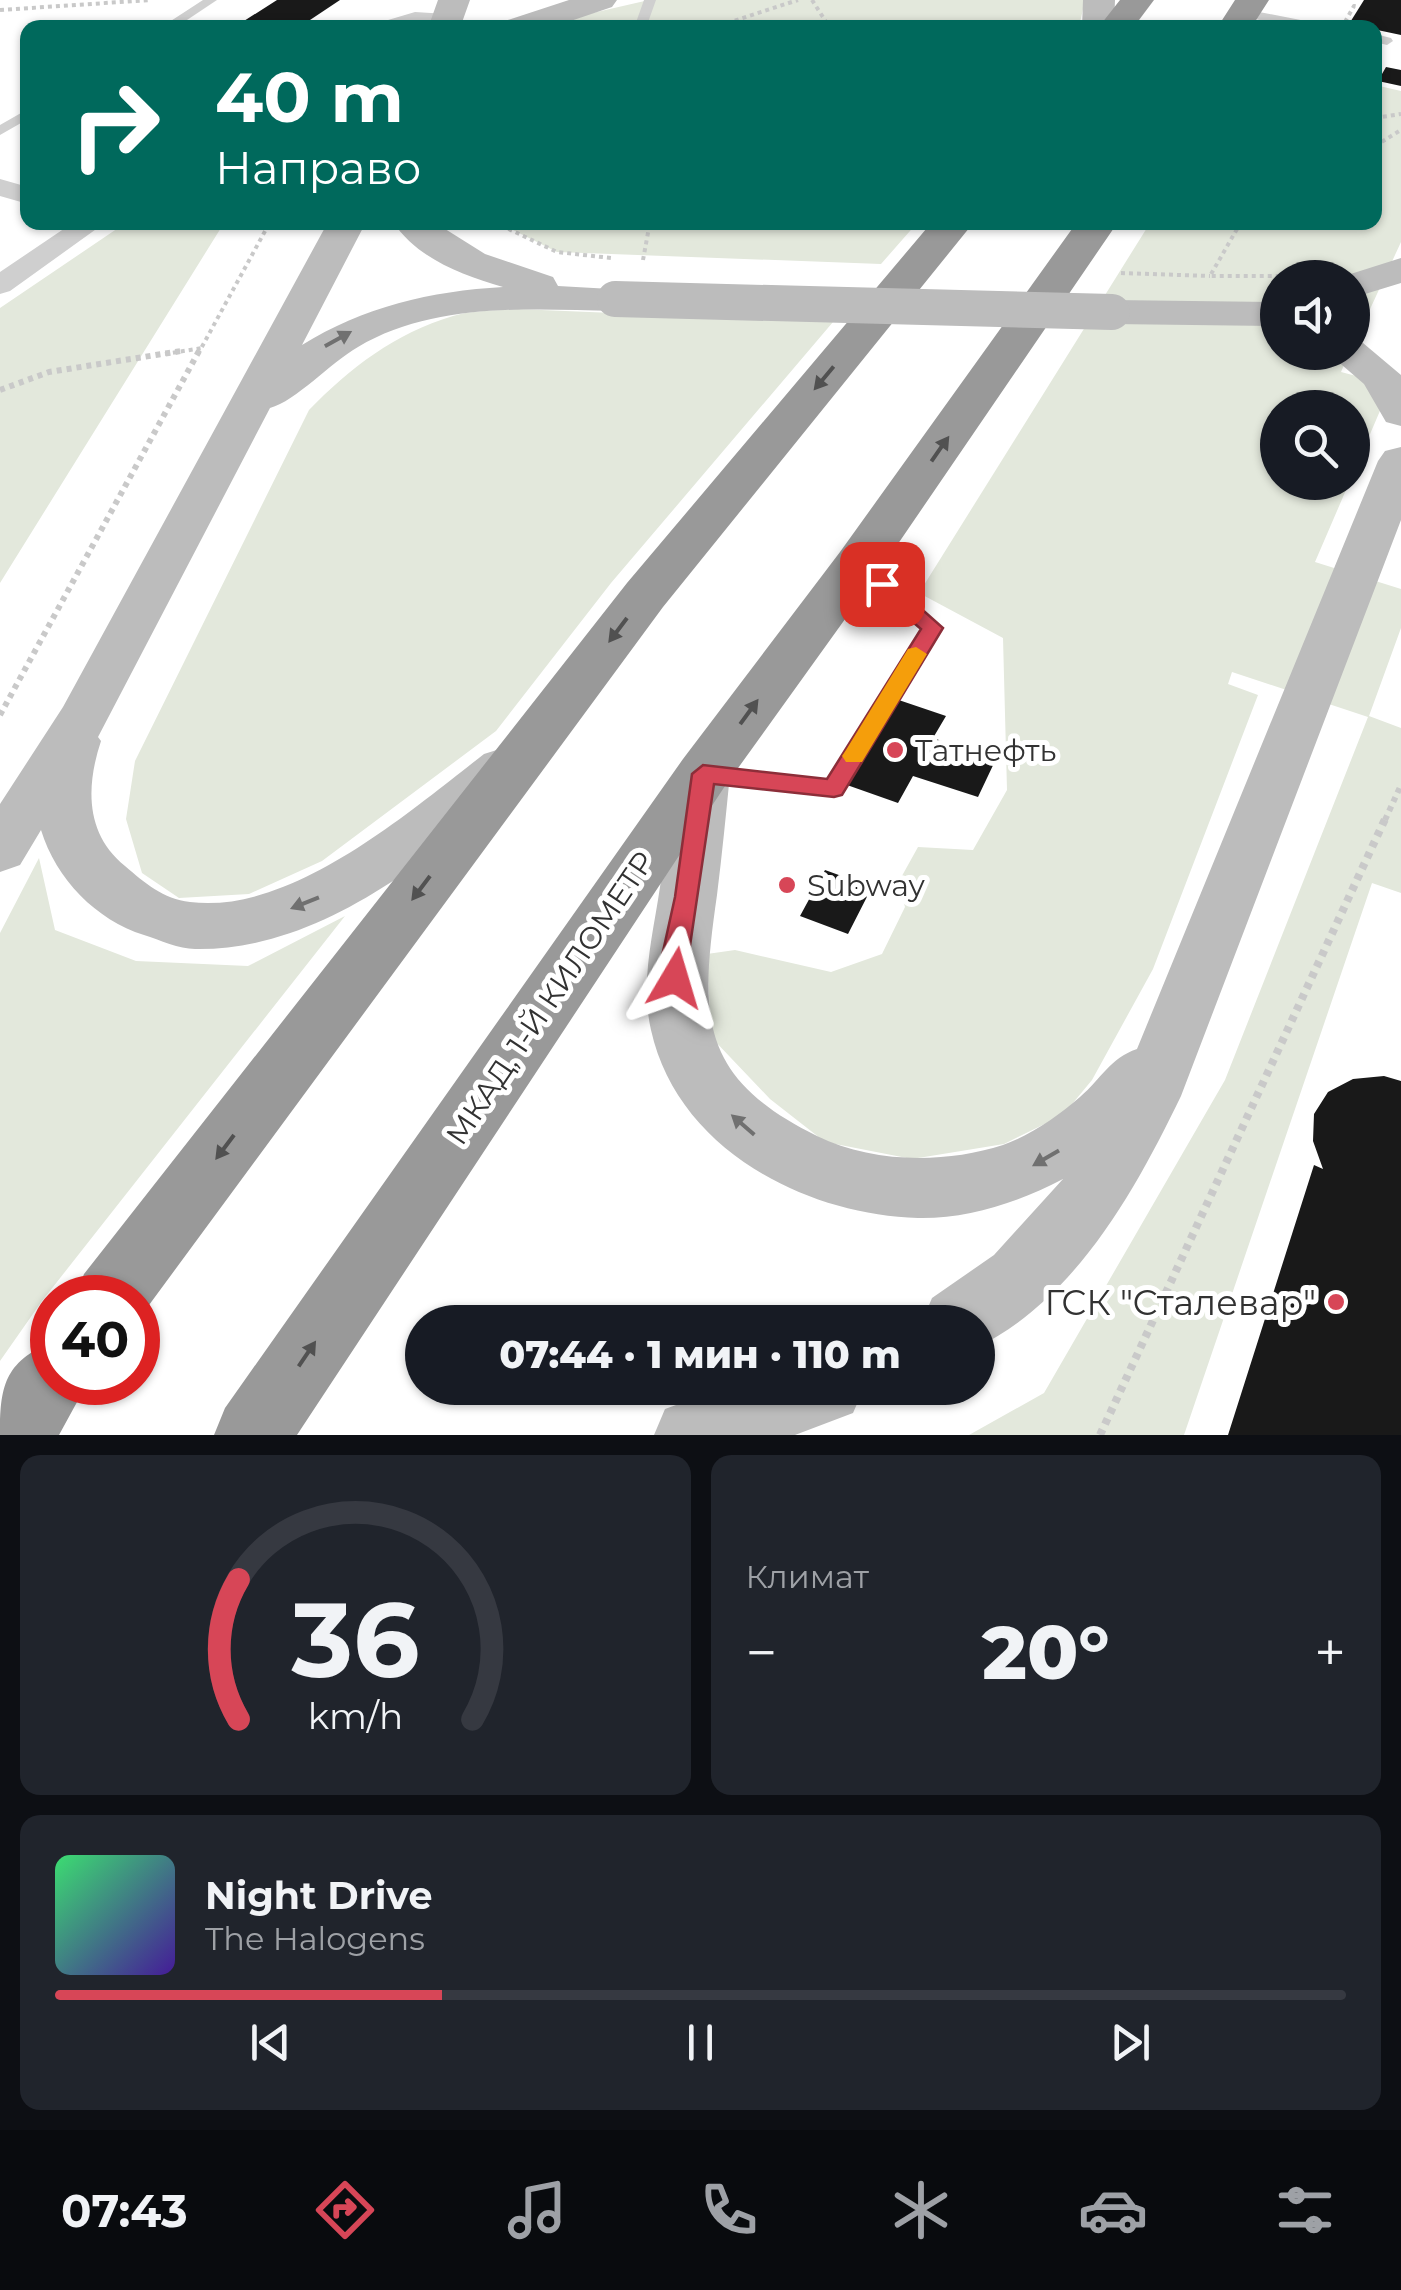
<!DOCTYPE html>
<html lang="ru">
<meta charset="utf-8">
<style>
:root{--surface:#171b24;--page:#20242c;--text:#f1f3f6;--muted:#9ea1a6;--line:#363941;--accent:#d74657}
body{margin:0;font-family:Montserrat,sans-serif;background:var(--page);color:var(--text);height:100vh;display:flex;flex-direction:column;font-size:38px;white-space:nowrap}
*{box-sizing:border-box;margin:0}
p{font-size:32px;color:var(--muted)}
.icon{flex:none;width:55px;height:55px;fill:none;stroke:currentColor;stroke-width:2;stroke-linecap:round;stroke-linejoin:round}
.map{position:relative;height:1435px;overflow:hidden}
.sheet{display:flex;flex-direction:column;gap:20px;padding:20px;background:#0d0f14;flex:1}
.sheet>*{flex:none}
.banner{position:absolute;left:20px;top:20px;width:1362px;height:210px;border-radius:20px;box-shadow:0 2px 8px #0004;background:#00695c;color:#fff;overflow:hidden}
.tools{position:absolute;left:1260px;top:260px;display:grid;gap:20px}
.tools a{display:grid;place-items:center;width:110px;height:110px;border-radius:50%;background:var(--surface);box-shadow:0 2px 8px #0004;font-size:50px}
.speed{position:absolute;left:30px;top:1275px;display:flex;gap:20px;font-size:50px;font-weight:700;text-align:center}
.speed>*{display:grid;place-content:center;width:130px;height:130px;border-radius:50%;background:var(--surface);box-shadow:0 2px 8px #0004;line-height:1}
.speed .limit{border:15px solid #d22;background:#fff;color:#111}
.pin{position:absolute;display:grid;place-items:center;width:85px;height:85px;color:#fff;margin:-42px;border-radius:20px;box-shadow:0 5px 15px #0006}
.me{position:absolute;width:110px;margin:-55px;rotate:7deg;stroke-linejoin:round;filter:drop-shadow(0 0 8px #0008)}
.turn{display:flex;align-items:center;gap:35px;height:210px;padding:0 30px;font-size:45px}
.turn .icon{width:130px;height:130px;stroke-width:2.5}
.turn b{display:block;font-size:70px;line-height:85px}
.big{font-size:75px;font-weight:800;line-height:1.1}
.sheet .card{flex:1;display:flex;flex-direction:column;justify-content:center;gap:15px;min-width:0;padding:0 35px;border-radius:20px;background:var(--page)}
.sheet .dial{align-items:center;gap:0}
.dial svg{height:260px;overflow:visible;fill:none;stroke:var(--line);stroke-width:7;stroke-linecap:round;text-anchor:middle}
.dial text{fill:var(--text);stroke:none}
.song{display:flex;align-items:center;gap:30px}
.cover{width:120px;height:120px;border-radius:15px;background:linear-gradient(135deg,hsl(140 70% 55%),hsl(260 70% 35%))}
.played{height:10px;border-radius:5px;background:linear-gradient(90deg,var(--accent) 30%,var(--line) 30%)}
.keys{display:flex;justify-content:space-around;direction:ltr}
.heat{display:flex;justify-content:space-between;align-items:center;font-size:55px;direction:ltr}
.sheet .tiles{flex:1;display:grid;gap:20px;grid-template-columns:1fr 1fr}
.card:last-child{grid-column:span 2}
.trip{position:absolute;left:405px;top:1305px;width:590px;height:100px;border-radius:50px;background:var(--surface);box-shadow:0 2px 8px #0004;font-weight:800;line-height:100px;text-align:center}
.menu{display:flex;height:160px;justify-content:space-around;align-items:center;background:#090b0e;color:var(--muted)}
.menu .icon{width:70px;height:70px}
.menu .active{color:var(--accent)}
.menu b{font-size:45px;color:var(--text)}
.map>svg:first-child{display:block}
</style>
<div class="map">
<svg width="1401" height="1435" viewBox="0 0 1401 1435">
<rect width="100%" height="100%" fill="#fff"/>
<path fill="#e3e8dc" d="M 649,0 L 1085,0 L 1079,27 L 550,28 L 575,17 Z
M 1375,85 L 1401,91 L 1401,242 L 1353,346 L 1352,278 L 1278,278 L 1278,352 L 1349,353 L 1341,372 L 1391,385 L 1353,474 L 1352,408 L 1278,408 L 1278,482 L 1349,483 L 1315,562 L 1401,589 L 1401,628 L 1369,716 L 1401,728 L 1401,893 L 1372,883 L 1184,1435 L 969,1435 L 1044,1393 L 1225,1080 L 1368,717 L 1232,672 L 1228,684 L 1258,695 L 1153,969 L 1092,1080 L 1063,1115 L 1004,1144 L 912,1159 L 825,1142 L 770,1099 L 711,1037 L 707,954 L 735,950 L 831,972 L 882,954 L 905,907 L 898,883 L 918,847 L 973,850 L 1007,790 L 1003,638 L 919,593 L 1150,223 L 1375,222 Z
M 127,222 L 224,223 L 0,583 L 0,308 Z
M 499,223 L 917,222 L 917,223 L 881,264 L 557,252 Z
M 517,309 L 833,322 L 611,583 L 496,731 L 322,861 L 249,894 L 179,898 L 142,873 L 126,819 L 135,761 L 309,410 C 350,368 395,333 453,316 C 473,310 497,311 517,309 Z
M 39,858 L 55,930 L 136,961 L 248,966 L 345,916 L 42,1301 L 0,1361 L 0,933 Z"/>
<path fill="#191919" d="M 277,0 L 340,0 L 298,28 L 233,28 Z
M 1364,0 L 1401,0 L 1401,35 L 1349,24 Z
M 1386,67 L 1401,70 L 1401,86 L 1378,81 Z
M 881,694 L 946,716 L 933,738 L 996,759 L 978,797 L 913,776 L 898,803 L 830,779 Z
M 825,870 L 872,887 L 848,934 L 800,916 Z
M 1384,1076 L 1401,1081 L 1401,1435 L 1228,1435 L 1314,1165 L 1323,1169 L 1313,1141 L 1314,1114 L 1328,1092 L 1353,1079 Z"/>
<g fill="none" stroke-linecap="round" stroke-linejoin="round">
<path stroke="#c9c9c9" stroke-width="4" stroke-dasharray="4 4" stroke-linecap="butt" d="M 812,0 L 830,28
M 0,10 L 151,0
M 1345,22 L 1354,6 L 1359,7
M 712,28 L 798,0
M 1375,118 L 1401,114
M 1375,146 L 1401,130
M 494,222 L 557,252 L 611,258
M 1241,222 L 1210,276 L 1322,276
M 643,260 L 650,222
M 165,354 L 202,348
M 198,354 L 270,222"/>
<path stroke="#c9c9c9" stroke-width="6" stroke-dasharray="5 5" stroke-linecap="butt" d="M 0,390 L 49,372 L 181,351
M 0,715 L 199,351
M 1385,820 L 1401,785"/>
<path stroke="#c9c9c9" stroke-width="8" stroke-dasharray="6 6" stroke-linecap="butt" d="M 1100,1435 L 1386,817"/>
<path fill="#cfcfcf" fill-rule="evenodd" d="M 203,0 L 217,0 L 175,28 L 160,28 Z
M 644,0 L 656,0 L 646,28 L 634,28 Z
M 1244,9 L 1321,24 L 1327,28 L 1299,28 L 1240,16 L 1240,10 Z
M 1375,34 L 1391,38 L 1393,41 L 1387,45 L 1375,42 Z
M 28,109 L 28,119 L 0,135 L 0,125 Z
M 858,558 L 864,560 L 943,628 L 841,793 L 834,796 L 698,779 L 695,774 L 698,769 L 705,766 L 828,780 L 923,629 L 852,568 L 849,564 Z"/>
<path fill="#cfcfcf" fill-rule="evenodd" d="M 415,12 L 447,14 L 459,21 L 449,28 L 375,28 L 378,23 Z
M 0,179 L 28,187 L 28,204 L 0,196 Z
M 74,222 L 106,222 L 10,291 L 0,294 L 0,272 Z"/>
<path fill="#bcbcbc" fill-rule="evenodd" d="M 438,0 L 470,0 L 460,28 L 428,28 Z
M 569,0 L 617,0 L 612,7 L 550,28 L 501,28 L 505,21 Z
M 1083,0 L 1115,0 L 1114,28 L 1082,28 Z
M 328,222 L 366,222 L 302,345 C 363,307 431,291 503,287 C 462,275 418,259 393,222 L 434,222 L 485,254 L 553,277 L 558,286 L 629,290 L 635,299 L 629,308 L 615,311 C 530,309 434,302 358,347 C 330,363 296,401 270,408 L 98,737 L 101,741 C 86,786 85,834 125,866 C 145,883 163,899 190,902 C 291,915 409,812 484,754 L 503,748 L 522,754 L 530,768 L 522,782 C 430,857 322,951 195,949 C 179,949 160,940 144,935 C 96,920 56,879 41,830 L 20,865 L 0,872 L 0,804 L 63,707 Z
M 1401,258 L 1401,283 L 1352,298 L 1352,278 L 1338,278 Z
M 1112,300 L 1278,302 L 1278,326 L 1112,324 L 1098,321 L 1092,312 L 1098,303 Z
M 1352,341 L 1363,343 L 1401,375 L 1401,426 L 1386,422 L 1364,384 L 1327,352 L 1352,352 Z
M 1401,447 L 1401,520 L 1181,1096 C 1135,1191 1076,1298 978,1347 L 978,1322 L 922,1322 L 932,1298 L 994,1255 L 1063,1179 C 1019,1202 968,1219 918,1218 C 804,1215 677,1148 651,1030 C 640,982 653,935 660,887 C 666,850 671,812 676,774 L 684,760 L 703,754 L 722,760 L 730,774 C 726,814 722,855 717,895 C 700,1014 697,1077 817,1136 C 872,1163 944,1164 1003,1145 C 1031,1135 1058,1116 1080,1097 C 1101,1079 1110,1058 1137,1049 L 1378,461 L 1385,451 Z
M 723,1388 L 864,1388 L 853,1413 L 795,1435 L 654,1435 L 665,1409 Z"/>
<path fill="#999" fill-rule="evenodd" d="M 1120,0 L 1154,0 L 1133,28 L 1098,28 Z
M 1235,0 L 1269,0 L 1251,28 L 1217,28 Z
M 932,222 L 974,222 L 663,607 L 138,1320 L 138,1298 L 74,1298 L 84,1274 L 627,583 Z
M 1077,222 L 1118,222 L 876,576 L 723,789 L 297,1435 L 214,1435 L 225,1408 L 683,759 L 840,552 Z
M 52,1342 L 52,1382 L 88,1382 L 59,1435 L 0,1435 C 0,1387 4,1362 52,1342 Z"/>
<path stroke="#c9c9c9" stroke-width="4" stroke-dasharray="4 4" stroke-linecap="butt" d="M 1121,273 L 1210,276"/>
<path stroke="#bcbcbc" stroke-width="36" d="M 615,299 L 1112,312"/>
</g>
<defs><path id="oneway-solid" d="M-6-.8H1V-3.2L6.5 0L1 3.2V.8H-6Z" transform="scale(2.5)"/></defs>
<g fill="#707070">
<use href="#oneway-solid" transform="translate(338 339) rotate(-29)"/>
<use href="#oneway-solid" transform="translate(305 903) rotate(158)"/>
<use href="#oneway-solid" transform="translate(743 1125) rotate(-139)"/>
<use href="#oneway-solid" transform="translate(1046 1158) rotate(150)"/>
</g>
<g fill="#515151">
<use href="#oneway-solid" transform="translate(824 378) rotate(130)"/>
<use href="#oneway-solid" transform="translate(940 449) rotate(-55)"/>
<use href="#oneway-solid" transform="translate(618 630) rotate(127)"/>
<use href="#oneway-solid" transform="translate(749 712) rotate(-54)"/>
<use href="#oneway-solid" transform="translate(421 888) rotate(127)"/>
<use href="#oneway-solid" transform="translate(225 1147) rotate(127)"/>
<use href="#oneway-solid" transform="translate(307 1354) rotate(-56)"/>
</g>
<path fill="#d74657" stroke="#8c2e39" stroke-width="2.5" d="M 882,577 L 889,580 L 943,628 L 842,795 L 834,797 L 714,784 L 684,986 L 675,989 L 666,986 L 662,956 L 675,897 L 692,774 L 703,765 L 827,779 L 921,629 L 874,589 L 871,584 Z"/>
<path fill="#f59e0b" d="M 916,647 L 927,654 L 862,762 L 846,762 L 842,756 L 846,750 L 908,649 Z"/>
<g fill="#d74657" stroke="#fff" stroke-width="4">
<circle cx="895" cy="750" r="10"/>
<circle cx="787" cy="885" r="10"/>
<circle cx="1336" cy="1302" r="10"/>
</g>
<g text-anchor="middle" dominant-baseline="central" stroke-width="10" stroke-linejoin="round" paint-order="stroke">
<g font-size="30" fill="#323232" stroke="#fff" text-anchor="start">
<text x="915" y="750">Татнефть</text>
<text x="807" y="885">Subway</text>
</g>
<g font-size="30" fill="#323232" stroke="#fff">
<text transform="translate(550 998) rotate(-56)">МКАД, 1-Й КИЛОМЕТР</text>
</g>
<g font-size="35" fill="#323232" stroke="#fff" text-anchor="end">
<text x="1316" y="1302">ГСК "Сталевар"</text>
</g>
</g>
</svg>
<div class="tools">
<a><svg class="icon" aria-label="sound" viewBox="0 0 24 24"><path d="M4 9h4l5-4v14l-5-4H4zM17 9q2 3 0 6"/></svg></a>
<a><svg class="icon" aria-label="search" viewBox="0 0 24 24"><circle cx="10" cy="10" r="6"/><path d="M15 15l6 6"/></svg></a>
</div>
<div class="speed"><div class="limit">40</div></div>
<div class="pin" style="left:882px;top:584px;background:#d93025"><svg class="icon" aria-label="arrive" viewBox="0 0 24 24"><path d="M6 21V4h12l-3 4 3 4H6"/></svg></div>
<svg class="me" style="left:675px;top:978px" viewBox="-20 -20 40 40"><path d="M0-17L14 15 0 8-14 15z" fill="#d74657" stroke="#fff" stroke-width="4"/></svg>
<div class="trip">07:44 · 1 мин · 110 m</div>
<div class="banner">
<div class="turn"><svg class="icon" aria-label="right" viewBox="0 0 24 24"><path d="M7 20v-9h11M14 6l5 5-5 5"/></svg><div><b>40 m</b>Направо</div></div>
</div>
</div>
<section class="sheet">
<div class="tiles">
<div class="card dial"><svg viewBox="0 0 100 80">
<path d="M14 69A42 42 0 1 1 86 69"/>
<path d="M14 69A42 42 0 0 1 14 26" stroke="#d74657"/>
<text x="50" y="56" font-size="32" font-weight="700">36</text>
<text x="50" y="72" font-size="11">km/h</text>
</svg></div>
<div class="card"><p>Климат</p>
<div class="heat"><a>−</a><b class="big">20°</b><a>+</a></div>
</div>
<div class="card">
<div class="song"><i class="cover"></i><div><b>Night Drive</b><p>The Halogens</p></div></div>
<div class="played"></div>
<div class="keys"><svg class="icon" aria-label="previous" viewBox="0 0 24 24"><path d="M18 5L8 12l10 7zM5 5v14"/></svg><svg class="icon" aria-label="pause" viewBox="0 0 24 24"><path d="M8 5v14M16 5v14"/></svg><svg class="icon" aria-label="next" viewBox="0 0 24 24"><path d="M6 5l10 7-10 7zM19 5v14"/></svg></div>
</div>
</div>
</section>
<nav class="menu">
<b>07:43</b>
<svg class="icon active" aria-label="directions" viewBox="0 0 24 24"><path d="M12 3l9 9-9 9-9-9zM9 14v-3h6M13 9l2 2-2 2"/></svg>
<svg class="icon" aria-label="music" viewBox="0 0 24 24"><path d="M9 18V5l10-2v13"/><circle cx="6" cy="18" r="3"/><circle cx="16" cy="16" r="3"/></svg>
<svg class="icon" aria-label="phone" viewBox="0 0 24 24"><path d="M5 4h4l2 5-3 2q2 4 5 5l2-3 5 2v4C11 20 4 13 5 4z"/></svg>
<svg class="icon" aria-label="climate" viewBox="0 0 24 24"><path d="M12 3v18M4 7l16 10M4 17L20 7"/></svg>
<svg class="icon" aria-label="car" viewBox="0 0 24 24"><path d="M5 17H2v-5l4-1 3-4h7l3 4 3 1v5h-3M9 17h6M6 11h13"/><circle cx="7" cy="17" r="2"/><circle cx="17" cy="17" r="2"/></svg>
<svg class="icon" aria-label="filters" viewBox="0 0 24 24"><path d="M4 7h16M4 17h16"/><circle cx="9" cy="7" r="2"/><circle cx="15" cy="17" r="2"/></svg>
</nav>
